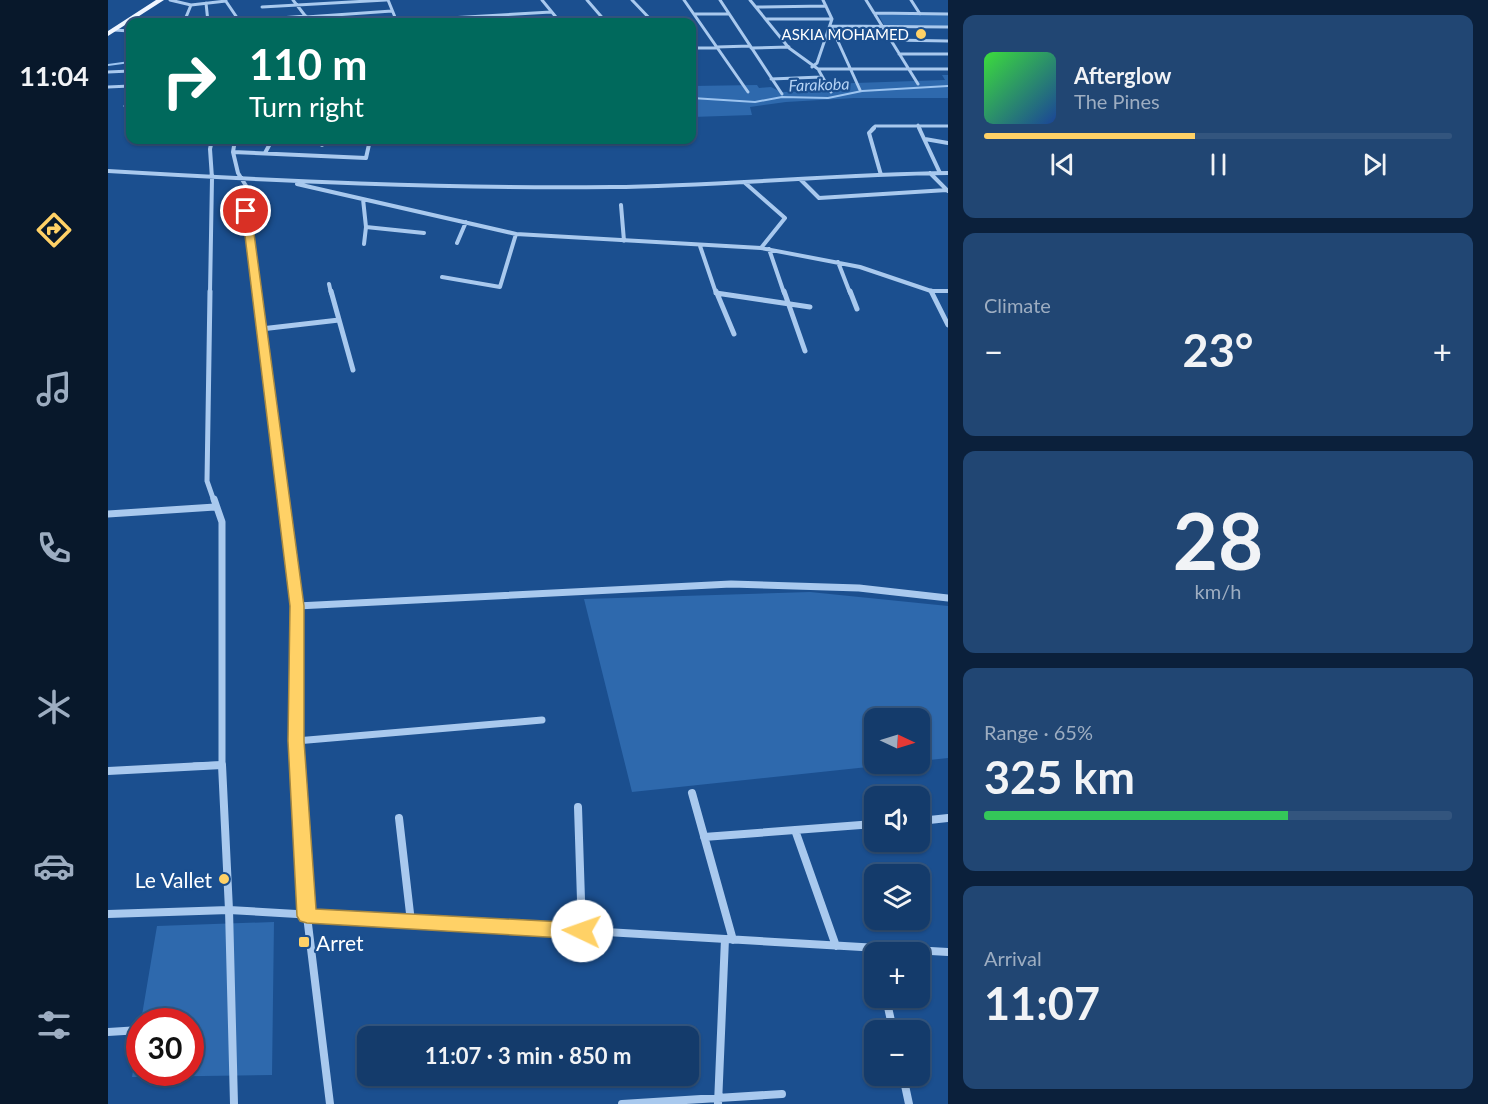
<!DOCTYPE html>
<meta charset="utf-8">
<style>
:root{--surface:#143b6b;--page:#214673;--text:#f1f3f6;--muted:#9dadc1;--line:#33557e;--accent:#ffd166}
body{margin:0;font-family:Lato,sans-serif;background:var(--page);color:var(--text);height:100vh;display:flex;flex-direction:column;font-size:22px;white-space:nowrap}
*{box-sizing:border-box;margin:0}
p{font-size:20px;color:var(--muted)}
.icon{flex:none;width:33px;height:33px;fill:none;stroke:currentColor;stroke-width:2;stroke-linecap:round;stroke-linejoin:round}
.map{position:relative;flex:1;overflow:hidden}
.side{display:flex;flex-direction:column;gap:15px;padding:15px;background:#0b203b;width:540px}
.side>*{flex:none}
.guide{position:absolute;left:18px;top:18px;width:570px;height:126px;border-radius:12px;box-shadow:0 2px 4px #0004,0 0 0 2px var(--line);background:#00695c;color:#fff;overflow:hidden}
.needle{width:39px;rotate:94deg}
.buttons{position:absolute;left:756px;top:708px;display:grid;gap:12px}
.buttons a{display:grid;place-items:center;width:66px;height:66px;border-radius:12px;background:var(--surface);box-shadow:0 2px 4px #0004,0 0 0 2px var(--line);font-size:30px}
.speed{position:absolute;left:18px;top:1008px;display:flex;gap:12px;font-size:30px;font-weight:700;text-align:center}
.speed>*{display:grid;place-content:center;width:78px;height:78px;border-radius:50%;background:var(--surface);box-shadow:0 2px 4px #0004,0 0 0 2px var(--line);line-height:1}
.speed .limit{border:9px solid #d22;background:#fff;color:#111}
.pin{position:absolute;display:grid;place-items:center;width:51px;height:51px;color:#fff;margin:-26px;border:3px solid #fff;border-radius:50%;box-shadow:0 2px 6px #0007}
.me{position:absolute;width:66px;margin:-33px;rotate:273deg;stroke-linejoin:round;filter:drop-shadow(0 0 4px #0008)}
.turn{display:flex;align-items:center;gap:21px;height:126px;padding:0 24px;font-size:27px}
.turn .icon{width:78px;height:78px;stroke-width:2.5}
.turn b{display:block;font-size:42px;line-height:51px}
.big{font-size:45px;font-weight:700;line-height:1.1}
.side .widget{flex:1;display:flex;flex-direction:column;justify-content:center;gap:9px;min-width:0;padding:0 21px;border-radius:12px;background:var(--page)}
.side .dial{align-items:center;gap:0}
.dial b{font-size:78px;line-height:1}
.song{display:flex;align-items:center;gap:18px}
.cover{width:72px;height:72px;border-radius:9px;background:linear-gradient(135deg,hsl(120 70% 55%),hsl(220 70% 35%))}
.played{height:6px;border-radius:3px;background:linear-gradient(90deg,var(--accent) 45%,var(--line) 45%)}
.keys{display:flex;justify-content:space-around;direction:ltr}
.heat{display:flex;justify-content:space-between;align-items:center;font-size:33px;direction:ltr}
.charge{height:9px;border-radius:4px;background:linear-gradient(90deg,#34c759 65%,var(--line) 0)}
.trip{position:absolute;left:249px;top:1026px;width:342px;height:60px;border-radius:12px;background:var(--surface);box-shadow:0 2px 4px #0004,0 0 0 2px var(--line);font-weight:700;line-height:60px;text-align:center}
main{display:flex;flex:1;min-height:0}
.tabs{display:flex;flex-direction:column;width:108px;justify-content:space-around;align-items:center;background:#08182b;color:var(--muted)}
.tabs .icon{width:42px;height:42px}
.tabs .selected{color:var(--accent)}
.tabs b{font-size:27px;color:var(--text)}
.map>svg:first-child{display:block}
</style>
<main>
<nav class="tabs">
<b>11:04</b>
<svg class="icon selected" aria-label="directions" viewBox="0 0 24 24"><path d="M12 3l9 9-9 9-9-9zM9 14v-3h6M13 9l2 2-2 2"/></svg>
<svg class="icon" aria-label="music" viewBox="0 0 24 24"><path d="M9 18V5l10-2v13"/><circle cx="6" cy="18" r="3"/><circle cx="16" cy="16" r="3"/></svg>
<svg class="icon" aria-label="phone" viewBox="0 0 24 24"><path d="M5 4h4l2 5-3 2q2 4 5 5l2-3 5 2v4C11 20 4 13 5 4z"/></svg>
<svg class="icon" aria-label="climate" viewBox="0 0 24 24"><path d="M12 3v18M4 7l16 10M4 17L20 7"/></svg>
<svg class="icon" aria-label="car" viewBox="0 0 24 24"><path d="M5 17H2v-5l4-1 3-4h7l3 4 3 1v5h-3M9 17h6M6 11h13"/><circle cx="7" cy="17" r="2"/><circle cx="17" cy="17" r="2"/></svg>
<svg class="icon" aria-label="filters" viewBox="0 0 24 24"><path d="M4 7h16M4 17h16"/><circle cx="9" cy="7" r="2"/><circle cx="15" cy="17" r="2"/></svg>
</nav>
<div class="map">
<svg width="840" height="1104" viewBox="0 0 840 1104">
<rect width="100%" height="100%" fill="#1b4f8f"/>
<path fill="#2e69ad" d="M 770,14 L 840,15 L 840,26 L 776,25 Z
M 834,75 L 840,75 L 840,98 L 746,98 L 678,102 L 642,107 L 644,115 L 584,117 L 584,86 L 649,85 L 651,88 L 663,87 L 673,92 L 723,91 L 717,84 L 837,80 Z
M 702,592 L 840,606 L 840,758 L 812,761 L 812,718 L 766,718 L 766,764 L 788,764 L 524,792 L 476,599 Z
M 166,922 L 164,1075 L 24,1077 L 31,1033 L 32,1072 L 82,1072 L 82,1022 L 33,1021 L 49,926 Z"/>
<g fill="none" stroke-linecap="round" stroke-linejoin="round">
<path stroke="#9cc4f0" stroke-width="2" d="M 0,65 L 22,62
M 584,98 L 647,102 L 674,97 L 720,98 L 754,91 L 840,86"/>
<path stroke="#a9c9ee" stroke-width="3" d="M 62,0 L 83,5 L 76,22
M 117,0 L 132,22
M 185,0 L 202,22
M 280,0 L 289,22
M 434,0 L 452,22
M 479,0 L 498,22
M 524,0 L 545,22
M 576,0 L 640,92
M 612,0 L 674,94
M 642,0 L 681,48 L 710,69 L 723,92
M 758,0 L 810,84
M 803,0 L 812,14
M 98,3 L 100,22
M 83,5 L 118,1
M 154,7 L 278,0
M 648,7 L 718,6
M 766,13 L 840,14
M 586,14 L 620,14
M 198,17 L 284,11
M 658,19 L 724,19
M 131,21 L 198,16
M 289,21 L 443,12
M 6,30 L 22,31
M 783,40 L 840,41
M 609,47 L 642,46
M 584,48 L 610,48
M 643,48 L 681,47
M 791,54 L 840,54
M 704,67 L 709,63 L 724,19 L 715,0
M 710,69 L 840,69
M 0,72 L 22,71
M 663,79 L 713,77
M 0,87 L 22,86
M 752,90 L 723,26 L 840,27
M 17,106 L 22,99
M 810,125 L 812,129
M 764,129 L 767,126 L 840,126"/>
<path stroke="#a9c9ee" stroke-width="4" d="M 766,128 L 761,133 L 773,175
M 811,128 L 832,173
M 817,139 L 840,143
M 127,140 L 125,152 L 130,173 L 140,189 L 138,211 L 149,293
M 214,140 L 214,145
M 125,152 L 258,158 L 262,140
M 157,153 L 164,140
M 0,171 C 168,181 336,189 504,187 C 616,186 728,174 840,173
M 822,173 L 840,191
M 692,179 L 711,198 L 839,190
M 636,182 L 677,218 L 653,248
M 189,184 L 408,234 L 653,248 L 752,267 L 823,291 L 840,291
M 255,199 L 258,227 L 256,244
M 513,205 L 516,241
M 258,227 L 316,233
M 349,243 L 358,222
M 592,246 L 608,293
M 661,249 L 676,293
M 730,262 L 742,293
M 334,277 L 392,287 L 408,234
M 221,284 L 223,293
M 102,293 L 104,178 L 102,149 L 104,140"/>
<path stroke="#a9c9ee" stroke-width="5" d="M 102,291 L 99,481 L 106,501
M 148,291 L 175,501
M 223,291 L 245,370
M 608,291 L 626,334
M 676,291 L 697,351
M 742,291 L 749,309
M 823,291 L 840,325
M 608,293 L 702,307
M 153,329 L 231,320"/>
<path stroke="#a9c9ee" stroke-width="7" d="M 106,499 L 114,522 L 114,766
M 175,499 L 189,606 L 190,766
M 0,514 L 107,507
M 189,606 L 623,584 L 751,588 L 840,598
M 188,741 L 434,720
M 86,766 L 114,765"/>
<path stroke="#a9c9ee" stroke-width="8" d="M 114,765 L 121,910 L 126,1104
M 190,765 L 199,916 L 222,1104
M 0,771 L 114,765
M 584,793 L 625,940
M 470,807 L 474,931
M 291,818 L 303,922
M 812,821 L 840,818
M 687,830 L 728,946
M 596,837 L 766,824
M 0,914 L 121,910 L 840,952
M 778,998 L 785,1030
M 0,1032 L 32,1030
M 795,1076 L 801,1104
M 514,1104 L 674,1094
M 610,1104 L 617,939"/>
<path fill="#f0f6ff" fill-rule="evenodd" d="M 48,0 L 56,0 L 0,36 L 0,31 Z"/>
</g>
<path fill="#ffd166" stroke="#a68842" stroke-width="1.5" d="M 138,208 L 143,211 L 196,606 L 196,741 L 208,909 L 474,923 L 480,926 L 483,931 L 480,937 L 474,939 L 199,923 L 192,921 L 189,916 L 180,741 L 182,606 L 134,211 Z"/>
<g fill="#ffd166" stroke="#1b4f8f" stroke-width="2">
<circle cx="813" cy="34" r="6"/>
<circle cx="116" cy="879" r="6"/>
<rect x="190" y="936" width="12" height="12" rx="3"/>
</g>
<g text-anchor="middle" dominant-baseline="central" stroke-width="4.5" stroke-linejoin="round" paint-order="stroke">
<g font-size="15" fill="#fff" stroke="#1b4f8f" text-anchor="end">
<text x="801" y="34">ASKIA MOHAMED</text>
</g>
<g font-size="16" font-style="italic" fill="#b5d3f5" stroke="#1b4f8f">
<text transform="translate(711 84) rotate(-2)">Farakoba</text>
</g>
<g font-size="21" fill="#fff" stroke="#1b4f8f" text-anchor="end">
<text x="104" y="879">Le Vallet</text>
<text x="208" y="942" text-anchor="start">Arret</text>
</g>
</g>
</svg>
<div class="buttons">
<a><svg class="needle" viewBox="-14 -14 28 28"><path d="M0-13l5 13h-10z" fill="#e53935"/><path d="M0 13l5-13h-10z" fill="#9dadc1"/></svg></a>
<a><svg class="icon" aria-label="sound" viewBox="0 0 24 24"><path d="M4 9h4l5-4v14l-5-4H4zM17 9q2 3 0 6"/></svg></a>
<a><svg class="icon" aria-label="layers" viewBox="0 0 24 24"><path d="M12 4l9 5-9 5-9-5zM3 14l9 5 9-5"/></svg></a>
<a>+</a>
<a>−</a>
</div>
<div class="speed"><div class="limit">30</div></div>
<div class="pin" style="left:138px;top:211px;background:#d93025"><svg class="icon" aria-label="arrive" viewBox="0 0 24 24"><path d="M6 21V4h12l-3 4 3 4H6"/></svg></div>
<svg class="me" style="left:474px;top:931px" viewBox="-20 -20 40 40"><circle r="19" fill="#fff"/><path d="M0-13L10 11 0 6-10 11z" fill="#ffd166"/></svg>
<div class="trip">11:07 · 3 min · 850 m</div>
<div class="guide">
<div class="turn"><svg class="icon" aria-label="right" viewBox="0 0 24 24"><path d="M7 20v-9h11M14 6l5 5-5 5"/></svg><div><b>110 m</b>Turn right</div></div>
</div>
</div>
<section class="side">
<div class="widget">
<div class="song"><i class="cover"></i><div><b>Afterglow</b><p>The Pines</p></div></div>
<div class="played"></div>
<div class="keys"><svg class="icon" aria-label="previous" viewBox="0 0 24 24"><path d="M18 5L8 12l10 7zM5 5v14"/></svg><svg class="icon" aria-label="pause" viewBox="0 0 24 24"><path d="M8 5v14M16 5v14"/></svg><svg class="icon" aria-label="next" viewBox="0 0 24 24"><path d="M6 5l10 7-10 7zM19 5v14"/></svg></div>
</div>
<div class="widget"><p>Climate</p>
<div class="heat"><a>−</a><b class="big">23°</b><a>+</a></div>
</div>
<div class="widget dial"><b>28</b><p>km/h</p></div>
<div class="widget"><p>Range · 65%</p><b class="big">325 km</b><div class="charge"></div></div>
<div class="widget"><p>Arrival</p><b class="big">11:07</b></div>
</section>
</main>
